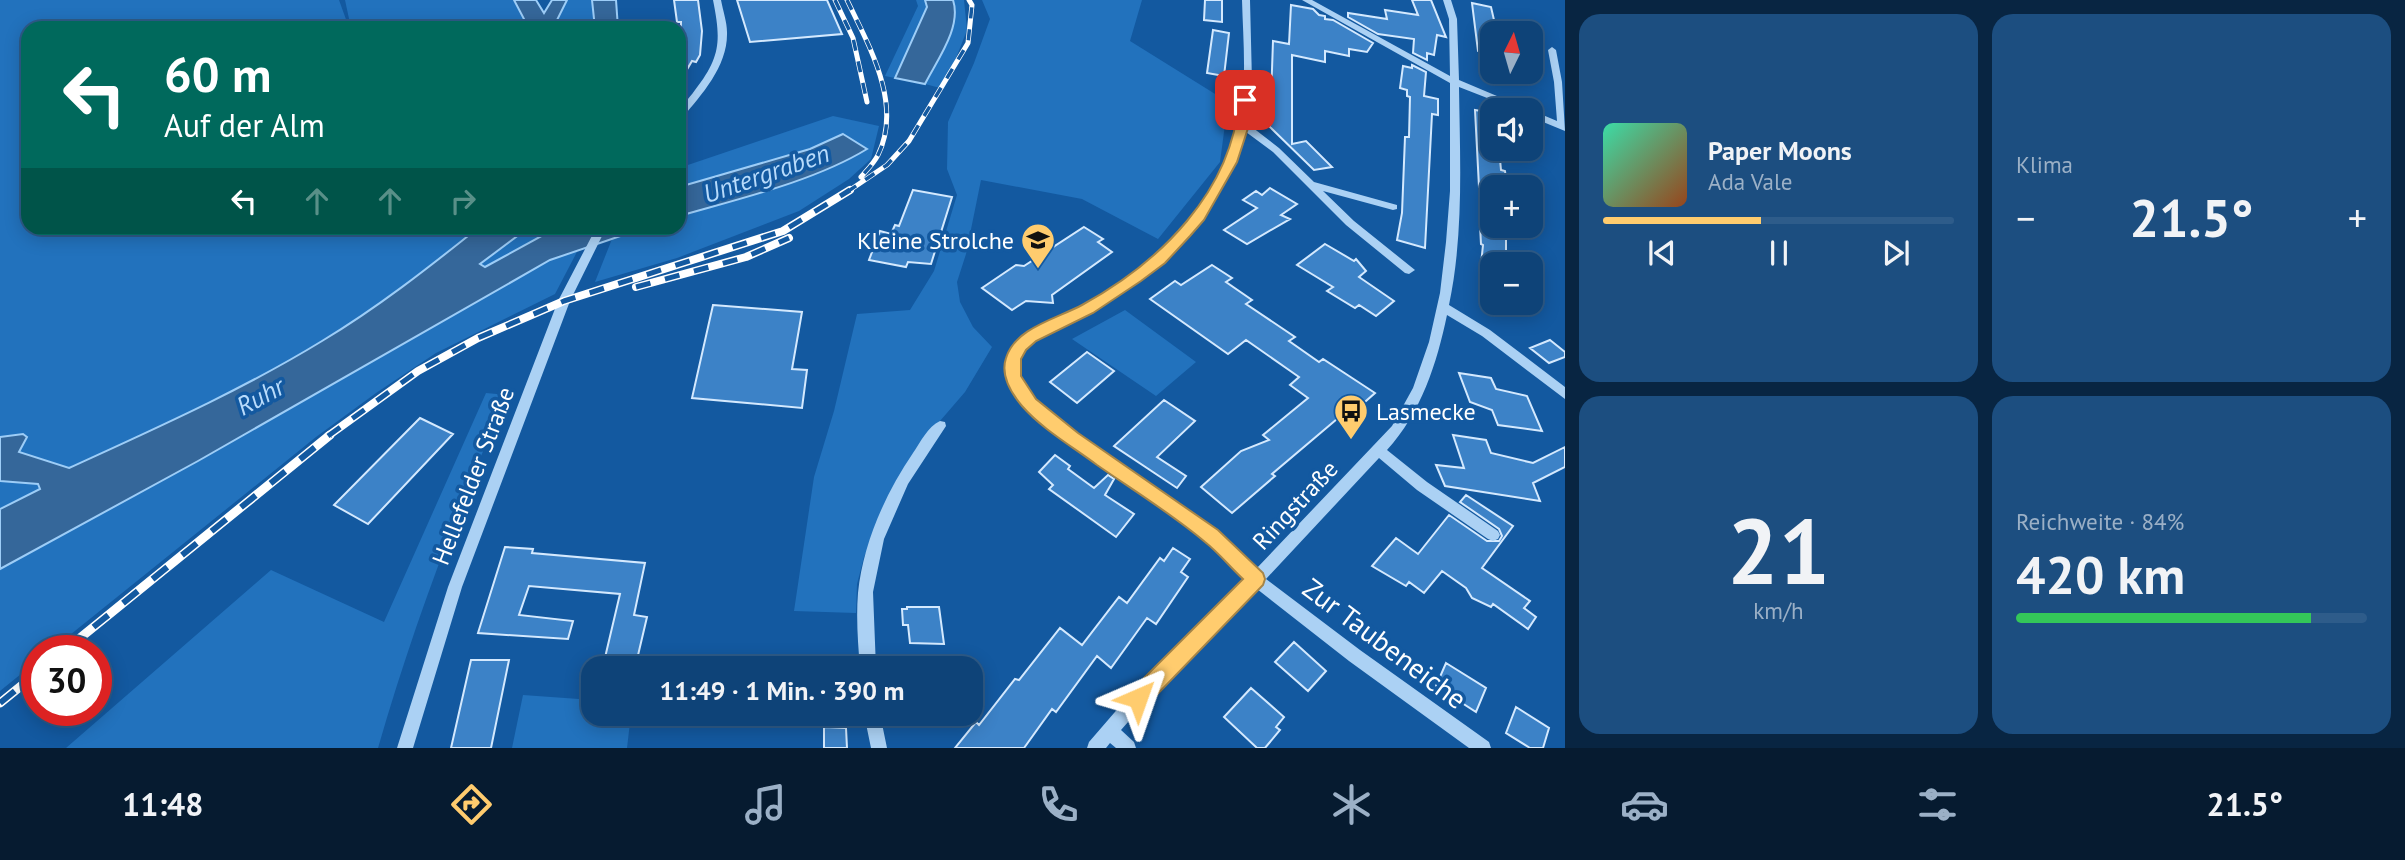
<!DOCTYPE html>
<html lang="de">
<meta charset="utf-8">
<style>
:root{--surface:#0e4378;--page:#1c4e80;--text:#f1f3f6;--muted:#9bb0c6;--line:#2e5c8a;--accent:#ffcc6e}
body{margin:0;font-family:"PT Sans",sans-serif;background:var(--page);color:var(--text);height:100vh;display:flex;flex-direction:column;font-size:26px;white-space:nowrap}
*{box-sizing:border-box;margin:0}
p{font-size:23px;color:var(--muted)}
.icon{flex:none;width:38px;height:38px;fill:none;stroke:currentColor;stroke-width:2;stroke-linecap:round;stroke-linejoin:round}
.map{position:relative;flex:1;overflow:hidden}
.details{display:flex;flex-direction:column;gap:14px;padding:14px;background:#082542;width:840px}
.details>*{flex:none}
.top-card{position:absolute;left:21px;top:21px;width:665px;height:214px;border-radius:21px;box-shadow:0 4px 18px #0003,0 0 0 2px var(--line);background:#00695c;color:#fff;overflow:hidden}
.needle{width:46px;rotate:5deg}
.tools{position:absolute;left:1480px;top:21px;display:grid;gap:14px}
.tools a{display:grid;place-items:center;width:63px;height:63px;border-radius:14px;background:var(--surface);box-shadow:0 4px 18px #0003,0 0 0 2px var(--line);font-size:35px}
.speed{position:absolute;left:21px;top:635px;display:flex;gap:14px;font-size:35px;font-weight:700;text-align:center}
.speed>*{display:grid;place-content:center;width:91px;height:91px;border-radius:50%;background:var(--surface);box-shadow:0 4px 18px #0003,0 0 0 2px var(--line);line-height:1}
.speed .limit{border:10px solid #d22;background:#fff;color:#111}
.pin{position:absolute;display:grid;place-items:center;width:60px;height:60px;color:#fff;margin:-30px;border-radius:14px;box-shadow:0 4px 10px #0006}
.me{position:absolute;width:77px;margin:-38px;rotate:43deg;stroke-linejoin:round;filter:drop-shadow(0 0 5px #0008)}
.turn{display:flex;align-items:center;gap:24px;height:147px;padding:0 28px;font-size:32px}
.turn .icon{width:91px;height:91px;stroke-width:2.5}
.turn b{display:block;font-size:49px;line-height:60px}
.lanes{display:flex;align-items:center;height:66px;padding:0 28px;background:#0003;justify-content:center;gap:35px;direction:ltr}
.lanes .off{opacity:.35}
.big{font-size:52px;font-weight:800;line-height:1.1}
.details .tile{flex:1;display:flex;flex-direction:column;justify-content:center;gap:10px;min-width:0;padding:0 24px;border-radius:21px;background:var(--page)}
.details .dial{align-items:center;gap:0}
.dial b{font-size:91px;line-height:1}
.song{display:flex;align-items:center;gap:21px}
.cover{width:84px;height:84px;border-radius:10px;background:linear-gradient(135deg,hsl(160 70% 55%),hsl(20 70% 35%))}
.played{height:7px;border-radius:4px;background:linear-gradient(90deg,var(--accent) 45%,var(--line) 45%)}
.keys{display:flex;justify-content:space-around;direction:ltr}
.heat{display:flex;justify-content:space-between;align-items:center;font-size:38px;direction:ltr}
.charge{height:10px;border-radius:5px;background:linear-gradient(90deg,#34c759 84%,var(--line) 0)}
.details .tiles{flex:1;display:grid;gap:14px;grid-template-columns:repeat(2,1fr)}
.trip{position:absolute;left:581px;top:656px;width:402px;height:70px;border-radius:21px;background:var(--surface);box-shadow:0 4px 18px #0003,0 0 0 2px var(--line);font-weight:800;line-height:70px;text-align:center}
.dock{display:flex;height:112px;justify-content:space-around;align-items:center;background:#061b30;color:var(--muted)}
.dock .icon{width:49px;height:49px}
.dock .selected{color:var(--accent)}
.dock b{font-size:32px;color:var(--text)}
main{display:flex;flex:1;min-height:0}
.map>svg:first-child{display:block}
</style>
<main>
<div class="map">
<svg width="1565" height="748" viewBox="0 0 1565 748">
<rect width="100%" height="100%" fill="#1359a0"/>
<path fill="#2272bd" d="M 0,0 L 339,0 L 348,25 L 347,28 L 28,28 L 28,228 L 478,228 C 428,268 377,308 322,341 C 242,390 154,429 68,468 L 18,452 L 22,434 L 0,437 Z
M 345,0 L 513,0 L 524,19 L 525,28 L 351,28 Z
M 567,0 L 592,0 L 595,28 L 557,20 Z
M 916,0 L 925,0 L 927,7 L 895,78 L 885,76 L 918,6 Z
M 953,0 L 964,0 L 967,30 L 944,89 L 925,84 C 937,60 962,28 953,0 Z
M 982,0 L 1142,0 L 1130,41 L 1228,102 L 1220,162 L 1158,239 L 1082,199 L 981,180 L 966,254 L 957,282 L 960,302 L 973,327 L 992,347 L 965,392 L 915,450 L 864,557 L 857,584 L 856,613 L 794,611 L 814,477 L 834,411 L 857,314 L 910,310 L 934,271 L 957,195 L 947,169 L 948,122 L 974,63 L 990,19 Z
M 833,116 L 879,126 L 871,159 L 849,179 L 799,211 L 677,258 L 595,282 L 612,239 L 647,228 L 679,228 L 679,216 L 739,199 L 853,157 L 843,134 L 810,149 L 679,187 L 679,168 Z
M 528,228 L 556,228 L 485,267 L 479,265 Z
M 579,248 L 555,294 L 436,353 L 376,393 L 316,437 L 50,651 L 37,651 L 37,661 L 0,691 L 0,569 L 198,461 L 550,260 Z
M 1125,310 L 1196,362 L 1156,396 L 1072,339 Z
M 486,393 L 507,395 C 457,510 413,627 378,748 L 66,748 L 271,570 L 384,622 Z
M 0,481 L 38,484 L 40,489 L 0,509 Z
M 523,695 L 593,700 L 593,714 L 631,714 L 627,748 L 512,748 Z"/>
<path fill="#35679a" stroke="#9dcdf7" stroke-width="2" d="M 514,0 L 536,0 L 544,13 L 552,0 L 567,0 L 557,20 L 586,28 L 525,28 L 524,19 Z
M 592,0 L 616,0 L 618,28 L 595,28 Z
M 925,0 L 953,0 C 962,27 937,60 925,84 L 895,78 L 927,7 Z
M 843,134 L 867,149 C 815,181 738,199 679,216 L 679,187 L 810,149 Z
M 478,228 L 528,228 L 480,264 L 485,267 L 556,228 L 644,228 L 550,260 L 198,461 L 0,569 L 0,509 L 40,489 L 38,484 L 0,481 L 0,437 L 23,434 L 27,437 L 19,452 L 69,468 C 154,429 242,390 322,341 C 377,308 428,268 478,228 Z"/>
<path fill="#3c82c7" stroke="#d4e9fe" stroke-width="2" d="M 674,0 L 698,0 L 702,31 L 700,55 L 696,62 L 692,61 L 679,83 L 681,22 L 677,22 Z
M 737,0 L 827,0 L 842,34 L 750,42 Z
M 1205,0 L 1222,0 L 1222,22 L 1204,20 Z
M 1412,0 L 1431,0 L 1446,37 L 1437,35 L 1434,55 L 1427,53 L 1427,60 L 1413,53 L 1414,39 L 1378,34 L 1348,17 L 1348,13 L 1387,19 L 1385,10 L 1418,15 Z
M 1472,3 L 1491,7 L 1497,33 L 1493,33 L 1493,54 L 1478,51 Z
M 1291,5 L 1313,9 L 1319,15 L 1325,16 L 1325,19 L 1333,20 L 1373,43 L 1367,52 L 1349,49 L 1349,56 L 1325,51 L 1325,62 L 1292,55 L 1292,144 L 1306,141 L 1332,167 L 1314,170 L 1270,127 L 1273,41 L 1289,44 Z
M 1213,30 L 1229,33 L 1224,76 L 1207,73 Z
M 1412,65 L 1426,72 L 1424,96 L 1438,99 L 1438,115 L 1432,114 L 1425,248 L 1397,240 L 1402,213 L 1405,137 L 1409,137 L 1410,97 L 1407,96 L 1407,90 L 1400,88 L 1403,66 L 1412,68 Z
M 1475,110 L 1493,113 L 1493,149 L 1499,149 L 1501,170 L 1505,171 L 1507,187 L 1479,187 Z
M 1270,188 L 1297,204 L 1281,215 L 1290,219 L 1247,244 L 1224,230 L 1257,208 L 1243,200 L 1256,191 L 1262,195 Z
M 913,190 L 952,197 L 931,264 L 908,262 L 906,267 L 869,260 L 880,231 L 891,234 L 895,225 L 899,226 Z
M 1480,225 L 1506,226 L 1506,264 L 1481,264 L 1483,245 L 1481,244 Z
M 1084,227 L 1103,239 L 1098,242 L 1112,252 L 1052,295 L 1053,303 L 1026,301 L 1012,310 L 982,288 L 1016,265 L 1024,266 Z
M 1325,244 L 1354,261 L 1356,259 L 1366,271 L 1359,277 L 1394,301 L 1376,316 L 1359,305 L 1355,308 L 1327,291 L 1333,287 L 1297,265 Z
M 1212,265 L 1232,278 L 1226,282 L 1252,300 L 1246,304 L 1295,337 L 1289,341 L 1319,362 L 1323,359 L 1375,393 L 1342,422 L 1337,419 L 1272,474 L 1275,476 L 1232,513 L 1201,487 L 1241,451 L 1269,440 L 1263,435 L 1308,398 L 1290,385 L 1299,377 L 1246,340 L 1228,354 L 1150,299 L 1175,281 L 1181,285 Z
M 713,305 L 802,312 L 792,369 L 807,370 L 802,408 L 692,398 Z
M 1550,340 L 1565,352 L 1565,357 L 1549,363 L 1530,348 Z
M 1087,352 L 1114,371 L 1077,403 L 1050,382 Z
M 1459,373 L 1491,378 L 1496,389 L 1527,396 L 1542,431 L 1498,425 L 1492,410 L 1470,402 Z
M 1164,400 L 1195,421 L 1157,457 L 1186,476 L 1177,488 L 1114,446 Z
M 420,418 L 453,434 L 368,524 L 334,505 Z
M 1453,435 L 1486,440 L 1491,453 L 1533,463 L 1565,447 L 1565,467 L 1533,483 L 1540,501 L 1445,486 L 1436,465 L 1464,468 Z
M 1055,455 L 1070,466 L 1068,469 L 1094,488 L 1108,475 L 1114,479 L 1105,495 L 1134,514 L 1116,537 L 1049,489 L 1053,485 L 1039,472 Z
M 1466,495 L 1513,526 L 1482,568 L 1530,601 L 1524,608 L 1536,617 L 1528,629 L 1493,604 L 1491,607 L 1472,598 L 1466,588 L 1442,571 L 1424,593 L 1409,582 L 1406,586 L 1372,566 L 1396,538 L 1418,554 L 1449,515 L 1487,541 L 1499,541 L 1502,536 L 1499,529 L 1460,502 Z
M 505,547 L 533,549 L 532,553 L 645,563 L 634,615 L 647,617 L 635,668 L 603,666 L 620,594 L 529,586 L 519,615 L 573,621 L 568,639 L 478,633 Z
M 1173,548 L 1190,559 L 1181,572 L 1188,577 L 1156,624 L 1147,618 L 1111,668 L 1097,656 L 1056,712 L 1052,709 L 1024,748 L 955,748 L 976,722 L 979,725 L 1015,679 L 1019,680 L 1060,628 L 1082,645 L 1119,597 L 1127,603 L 1160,558 L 1164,561 Z
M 907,607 L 939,607 L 944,644 L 910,643 L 908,625 L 903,625 L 902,609 L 907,609 Z
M 1294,642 L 1326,671 L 1308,691 L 1275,662 Z
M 471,660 L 509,660 L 491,748 L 451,748 Z
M 1446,663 L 1486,688 L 1476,712 L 1436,686 Z
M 1251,688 L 1284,717 L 1276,727 L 1280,730 L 1265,748 L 1257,748 L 1224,717 Z
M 1516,707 L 1549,728 L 1543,748 L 1530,748 L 1506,733 Z
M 824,727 L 846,728 L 847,748 L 824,748 Z"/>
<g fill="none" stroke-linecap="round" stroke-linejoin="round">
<path fill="#abd1f4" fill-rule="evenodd" d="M 713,0 L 721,0 C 723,11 727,22 727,32 C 728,66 702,94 682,118 L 679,119 C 679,107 688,100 695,90 C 721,57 721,40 713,0 Z
M 1242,0 L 1250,0 L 1252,82 L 1248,124 L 1279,148 L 1314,182 L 1397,205 L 1397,209 L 1393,210 L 1323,191 L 1354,221 L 1415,270 L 1409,274 L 1405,273 L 1346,225 L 1273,152 L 1246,132 C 1221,212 1165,273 1091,312 C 1070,323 1036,329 1023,350 C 1013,365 1020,382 1030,394 C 1041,408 1056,419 1069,430 C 1110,461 1154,487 1196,517 C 1218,532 1236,551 1256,569 L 1392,426 L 1413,388 L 1429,342 L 1440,293 L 1446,242 L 1450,191 L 1450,83 L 1302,0 L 1312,0 L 1450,76 L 1449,19 L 1443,0 L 1451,0 L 1457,19 L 1459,80 L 1530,110 L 1518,110 L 1459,87 C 1460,159 1464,234 1449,305 L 1490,330 L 1565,387 L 1565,399 L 1482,336 L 1447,315 C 1437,363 1421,413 1387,450 L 1427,482 L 1498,531 L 1500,535 L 1498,539 L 1493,541 L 1488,539 L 1417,490 L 1379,458 L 1266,579 L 1360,650 L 1489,742 L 1491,748 L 1469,748 L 1349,661 L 1257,589 L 1158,688 L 1121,730 L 1134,742 L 1136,748 L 1116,748 L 1110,743 L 1106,748 L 1087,748 L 1089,742 L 1146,676 L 1246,580 C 1227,561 1209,542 1187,526 C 1151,500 1114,477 1078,451 C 1058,436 1037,421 1022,402 C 1006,383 999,360 1017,340 C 1032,325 1055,319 1073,311 C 1085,306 1095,299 1106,293 C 1169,254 1227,193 1240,117 C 1247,79 1243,38 1242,0 Z
M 1552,47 L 1556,50 L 1562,82 L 1565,131 L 1531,117 L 1531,110 L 1557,121 L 1554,82 L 1548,50 Z
M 596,228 L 606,228 L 570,301 L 462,587 L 413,748 L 397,748 L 448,587 L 558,301 Z
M 940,421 L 945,422 L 946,426 L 908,484 L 884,539 L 873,592 L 876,668 L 860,668 C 858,644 856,618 858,593 C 863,544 885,494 913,453 C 920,443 928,426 940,421 Z
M 864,714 L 880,714 L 887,748 L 871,748 Z"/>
<g stroke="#fff" stroke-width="5">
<path id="rail-far2" d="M 835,0 L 853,38 L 867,102
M 847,0 C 869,46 903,104 878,155 C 874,163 867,170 861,177
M 847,192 L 887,165 L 909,141 L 968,43 L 972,5 L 969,0"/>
</g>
<g stroke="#fff" stroke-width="8">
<path id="rail-far1" d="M 636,287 L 746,257 L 789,238
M 328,436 L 418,371 L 478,338 L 564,301 L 783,231 L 850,190"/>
</g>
<g stroke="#fff" stroke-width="9">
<path id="rail" d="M 64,651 L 330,435
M 0,703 L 37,673"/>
</g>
<use href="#rail-far2" stroke="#1359a0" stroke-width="3.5" stroke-dasharray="11" stroke-linecap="butt"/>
<use href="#rail-far1" stroke="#1359a0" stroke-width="5" stroke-dasharray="15" stroke-linecap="butt"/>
<use href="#rail" stroke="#1359a0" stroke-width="6" stroke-dasharray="19" stroke-linecap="butt"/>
</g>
<path fill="#ffcc6e" stroke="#a68548" stroke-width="2" d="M 1245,96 L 1251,100 L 1249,125 L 1237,162 L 1204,220 L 1190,236 L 1165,263 L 1141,281 L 1093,313 L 1036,341 L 1026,350 L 1021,359 L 1021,376 L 1036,399 L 1078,433 L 1218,530 L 1263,573 L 1265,579 L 1263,585 L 1146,706 L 1138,709 L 1131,706 L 1128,698 L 1131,691 L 1243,579 C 1230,567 1219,553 1205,542 C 1172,514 1133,490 1097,465 C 1073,447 1042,429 1022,406 C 1011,393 1000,376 1006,358 C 1015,328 1056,319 1082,305 C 1159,263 1232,192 1239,100 Z"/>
<defs>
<g id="school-pin" transform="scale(1.75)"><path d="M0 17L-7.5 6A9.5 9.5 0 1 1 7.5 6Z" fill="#ffcc6e" stroke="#1359a0"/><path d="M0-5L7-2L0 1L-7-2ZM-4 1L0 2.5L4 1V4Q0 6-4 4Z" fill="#111"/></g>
<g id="bus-pin" transform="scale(1.75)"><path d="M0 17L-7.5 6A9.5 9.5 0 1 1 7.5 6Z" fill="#ffcc6e" stroke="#1359a0"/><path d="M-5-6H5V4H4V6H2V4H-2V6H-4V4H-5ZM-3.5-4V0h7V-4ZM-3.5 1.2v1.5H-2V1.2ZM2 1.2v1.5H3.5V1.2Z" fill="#111"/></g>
</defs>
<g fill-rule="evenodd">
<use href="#school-pin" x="1038" y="240"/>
<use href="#bus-pin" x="1351" y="411"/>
</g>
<g text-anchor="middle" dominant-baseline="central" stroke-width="7" stroke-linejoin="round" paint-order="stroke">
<g font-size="24" fill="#fff" stroke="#1359a0" text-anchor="end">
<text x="1014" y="240">Kleine Strolche</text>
<text x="1376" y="411" text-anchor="start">Lasmecke</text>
</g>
<g font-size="24" fill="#fff" stroke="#1359a0">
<text transform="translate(473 476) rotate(-69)">Hellefelder Straße</text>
<text transform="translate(1295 505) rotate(-47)">Ringstraße</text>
</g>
<g font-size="26" font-style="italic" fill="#b8dbfb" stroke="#1359a0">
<text transform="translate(766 173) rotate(-19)">Untergraben</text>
<text transform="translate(260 396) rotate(-29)">Ruhr</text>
</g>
<g font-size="28" fill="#fff" stroke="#1359a0">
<text transform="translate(1385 643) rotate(37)">Zur Taubeneiche</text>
</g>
</g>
</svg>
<div class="tools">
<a><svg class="needle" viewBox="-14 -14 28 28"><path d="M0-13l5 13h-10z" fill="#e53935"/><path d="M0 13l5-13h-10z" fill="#9bb0c6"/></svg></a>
<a><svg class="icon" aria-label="sound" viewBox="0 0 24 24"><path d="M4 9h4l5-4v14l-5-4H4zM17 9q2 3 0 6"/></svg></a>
<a>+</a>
<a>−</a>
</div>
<div class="speed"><div class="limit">30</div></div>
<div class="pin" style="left:1245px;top:100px;background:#d93025"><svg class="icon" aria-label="arrive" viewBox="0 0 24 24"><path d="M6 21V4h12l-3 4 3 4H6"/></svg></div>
<svg class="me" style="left:1138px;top:698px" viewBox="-20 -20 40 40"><path d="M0-17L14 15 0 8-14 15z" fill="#ffcc6e" stroke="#fff" stroke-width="4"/></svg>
<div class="trip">11:49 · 1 Min. · 390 m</div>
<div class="top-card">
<div class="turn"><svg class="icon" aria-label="left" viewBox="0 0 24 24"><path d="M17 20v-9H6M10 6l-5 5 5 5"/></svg><div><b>60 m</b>Auf der Alm</div></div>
<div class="lanes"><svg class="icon" aria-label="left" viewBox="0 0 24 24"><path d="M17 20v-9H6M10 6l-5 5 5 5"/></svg><svg class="icon off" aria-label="ahead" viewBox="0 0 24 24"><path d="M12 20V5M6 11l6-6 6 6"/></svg><svg class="icon off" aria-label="ahead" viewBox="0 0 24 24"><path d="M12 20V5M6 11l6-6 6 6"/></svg><svg class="icon off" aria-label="right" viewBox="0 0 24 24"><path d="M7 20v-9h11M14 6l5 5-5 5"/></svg></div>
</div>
</div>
<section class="details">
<div class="tiles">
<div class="tile">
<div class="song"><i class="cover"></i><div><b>Paper Moons</b><p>Ada Vale</p></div></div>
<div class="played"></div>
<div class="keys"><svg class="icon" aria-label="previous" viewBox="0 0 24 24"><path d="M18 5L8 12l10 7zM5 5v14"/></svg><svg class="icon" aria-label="pause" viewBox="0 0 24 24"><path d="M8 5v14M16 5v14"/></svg><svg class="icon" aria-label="next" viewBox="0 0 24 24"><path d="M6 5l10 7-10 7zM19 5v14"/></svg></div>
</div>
<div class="tile"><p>Klima</p>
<div class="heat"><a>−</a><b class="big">21.5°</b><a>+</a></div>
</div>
<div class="tile dial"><b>21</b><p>km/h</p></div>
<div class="tile"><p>Reichweite · 84%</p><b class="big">420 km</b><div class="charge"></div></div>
</div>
</section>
</main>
<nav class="dock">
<b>11:48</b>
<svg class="icon selected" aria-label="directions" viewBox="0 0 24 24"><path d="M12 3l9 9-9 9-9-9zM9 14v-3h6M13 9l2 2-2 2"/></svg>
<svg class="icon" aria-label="music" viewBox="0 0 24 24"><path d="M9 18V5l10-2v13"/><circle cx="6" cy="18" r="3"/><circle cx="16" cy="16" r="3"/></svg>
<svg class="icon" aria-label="phone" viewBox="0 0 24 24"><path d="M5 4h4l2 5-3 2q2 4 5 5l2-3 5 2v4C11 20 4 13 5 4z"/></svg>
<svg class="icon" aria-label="climate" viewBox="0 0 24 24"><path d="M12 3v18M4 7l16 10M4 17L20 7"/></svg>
<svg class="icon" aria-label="car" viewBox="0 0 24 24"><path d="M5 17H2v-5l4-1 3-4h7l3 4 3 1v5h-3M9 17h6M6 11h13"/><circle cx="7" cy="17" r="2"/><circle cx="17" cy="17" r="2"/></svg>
<svg class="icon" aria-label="filters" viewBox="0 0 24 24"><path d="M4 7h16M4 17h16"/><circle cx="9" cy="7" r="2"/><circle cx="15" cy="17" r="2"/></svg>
<b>21.5°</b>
</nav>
